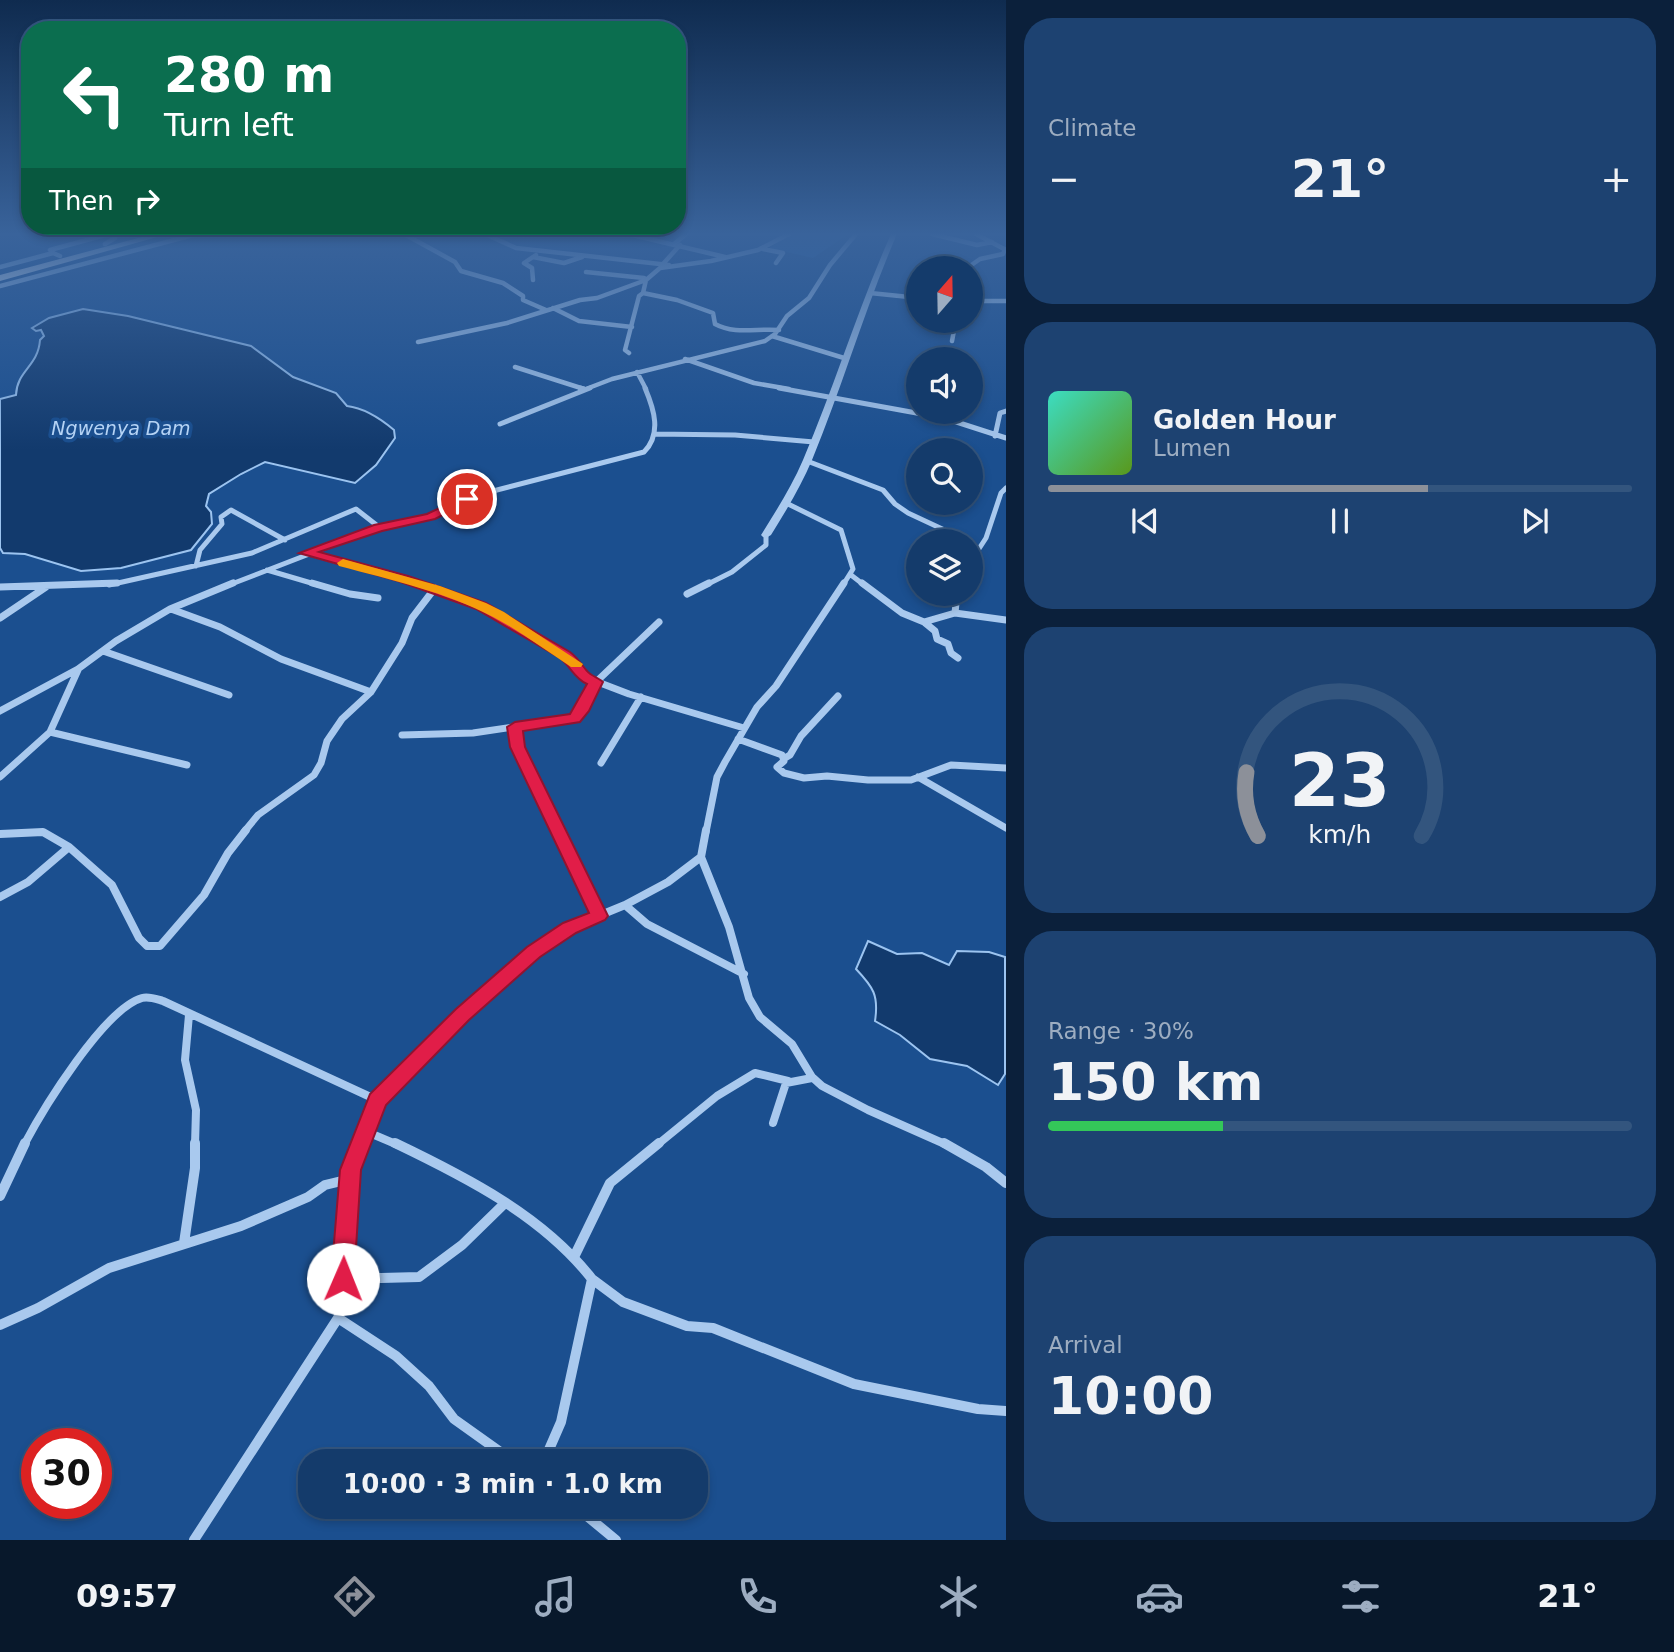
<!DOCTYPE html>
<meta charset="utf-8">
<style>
:root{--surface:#143b6b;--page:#1d4271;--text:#f1f3f6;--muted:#9dadc1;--line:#33557e;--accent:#8c9099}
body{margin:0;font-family:"DejaVu Sans",sans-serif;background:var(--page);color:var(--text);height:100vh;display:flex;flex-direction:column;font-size:26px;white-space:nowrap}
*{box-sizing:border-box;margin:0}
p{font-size:23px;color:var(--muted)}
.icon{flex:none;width:38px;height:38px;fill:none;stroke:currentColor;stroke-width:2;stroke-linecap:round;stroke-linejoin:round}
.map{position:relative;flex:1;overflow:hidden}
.sheet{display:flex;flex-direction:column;gap:18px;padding:18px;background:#0b203b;width:668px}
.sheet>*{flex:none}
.hud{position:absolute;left:21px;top:21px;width:665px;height:214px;border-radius:28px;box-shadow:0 4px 10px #0003,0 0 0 2px var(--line);background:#0b6e4f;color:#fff;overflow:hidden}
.needle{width:46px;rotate:20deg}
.controls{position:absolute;left:906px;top:256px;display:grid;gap:14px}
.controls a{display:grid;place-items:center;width:77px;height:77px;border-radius:50%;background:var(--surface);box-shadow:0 4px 10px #0003,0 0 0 2px var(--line);font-size:35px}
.speed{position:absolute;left:21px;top:1428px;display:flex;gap:14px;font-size:35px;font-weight:700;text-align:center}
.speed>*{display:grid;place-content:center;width:91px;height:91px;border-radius:50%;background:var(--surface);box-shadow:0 4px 10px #0003,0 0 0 2px var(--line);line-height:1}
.speed .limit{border:10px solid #d22;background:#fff;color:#111}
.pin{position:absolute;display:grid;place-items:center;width:60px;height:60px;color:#fff;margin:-30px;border:4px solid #fff;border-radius:50%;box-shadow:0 2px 7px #0007}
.me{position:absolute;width:77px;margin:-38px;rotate:1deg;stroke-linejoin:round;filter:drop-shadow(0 0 5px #0008)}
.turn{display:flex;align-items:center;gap:24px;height:147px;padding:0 28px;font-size:32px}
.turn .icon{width:91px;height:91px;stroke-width:2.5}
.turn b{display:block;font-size:49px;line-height:60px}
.then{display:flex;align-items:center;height:66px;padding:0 28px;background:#0003;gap:14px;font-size:26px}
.big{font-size:52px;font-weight:600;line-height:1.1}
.sheet .widget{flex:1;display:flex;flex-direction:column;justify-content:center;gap:10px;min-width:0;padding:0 24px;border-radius:28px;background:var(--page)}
.sheet .dial{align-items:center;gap:0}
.dial svg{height:182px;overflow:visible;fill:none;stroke:var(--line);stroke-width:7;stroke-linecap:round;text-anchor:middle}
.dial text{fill:var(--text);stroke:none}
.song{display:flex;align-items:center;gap:21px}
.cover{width:84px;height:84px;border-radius:10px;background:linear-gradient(135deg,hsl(170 70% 55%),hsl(90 70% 35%))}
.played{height:7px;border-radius:4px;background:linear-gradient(90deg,var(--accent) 65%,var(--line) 65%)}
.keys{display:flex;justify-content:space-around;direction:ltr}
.heat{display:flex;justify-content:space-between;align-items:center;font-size:38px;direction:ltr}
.charge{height:10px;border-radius:5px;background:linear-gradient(90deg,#34c759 30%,var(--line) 0)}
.trip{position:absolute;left:298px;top:1449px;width:410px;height:70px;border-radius:28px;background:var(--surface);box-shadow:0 4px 10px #0003,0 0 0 2px var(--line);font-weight:600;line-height:70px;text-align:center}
.tab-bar{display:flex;height:112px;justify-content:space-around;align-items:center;background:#08182b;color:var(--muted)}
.tab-bar .icon{width:49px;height:49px}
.tab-bar .current{color:var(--accent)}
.tab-bar b{font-size:32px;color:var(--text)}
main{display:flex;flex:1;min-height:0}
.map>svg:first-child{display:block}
</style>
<main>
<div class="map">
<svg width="1006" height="1540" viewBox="0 0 1006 1540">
<rect width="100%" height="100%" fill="#1b4f8f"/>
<path fill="#2461a8" d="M 791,234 L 841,234 L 847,235 L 813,258 L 769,248 Z"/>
<path fill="#123a6d" stroke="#9cc4f0" stroke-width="2" d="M 83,309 L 128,316 L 251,346 L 293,377 L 336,393 L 347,406 C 364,408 381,419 394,430 L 395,438 L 376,465 L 355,483 L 265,462 L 241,474 L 209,494 L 206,506 L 211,512 L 212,524 L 191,550 L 121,568 L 81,571 L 25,554 L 3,553 L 0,548 L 0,399 L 16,395 C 17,370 38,367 40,340 L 44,336 L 41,330 L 36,331 L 32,328 L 49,318 Z
M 868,941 L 897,954 L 922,953 L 949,965 L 957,951 L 989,952 L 1005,957 L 1005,1074 L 998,1085 L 967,1066 L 930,1059 L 900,1035 L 875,1021 C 879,995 873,987 856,969 Z"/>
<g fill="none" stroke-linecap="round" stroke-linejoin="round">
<path stroke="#a9c9ee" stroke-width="4.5" d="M 404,234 L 455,262 L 461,271 L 503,283 L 523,296 L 523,300 L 546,310
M 485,234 L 516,248 L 669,265
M 545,234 L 567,234
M 628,234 L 725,257
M 932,234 L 977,245 L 992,242
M 976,234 L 1006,250
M 523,235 L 526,234
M 105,244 L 115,238 L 113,234
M 674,244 L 686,234
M 763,249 L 783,253 L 776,263
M 53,253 L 50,250 L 109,234
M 533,257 L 564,263 L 582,257
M 663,264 L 680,245
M 970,266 L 980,259 L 1003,254 L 1005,249
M 0,267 L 53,253 L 60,256
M 586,272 L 644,278
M 533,280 L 532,268 L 524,263 L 536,255
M 646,280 L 643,293 L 677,300 L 713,313 L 715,324 C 735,335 757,328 779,330
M 0,286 L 197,234
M 870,293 L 919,298
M 971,301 L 1006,301
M 553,308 L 579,321 L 632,327
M 772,336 L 844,358
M 952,341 L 956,320
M 418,342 L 507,323 L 580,300 L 597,298 L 646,280 L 660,268 L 711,261 L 758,250 L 789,234
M 629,353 L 625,350 L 639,296 L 643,293
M 685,359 L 754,383 L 789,389
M 515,367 L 584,389
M 637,372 L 646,389
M 586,389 L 612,379 L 765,341 L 775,334 L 787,316 L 809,298 L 830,265 L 856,234"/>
<path stroke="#a9c9ee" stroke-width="5" d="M 580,388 L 584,389
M 779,388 L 944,418 L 1006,438
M 500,424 L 590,388
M 654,434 L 735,435 L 814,442
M 995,436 L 1000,413 L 1006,411
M 807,461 L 883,490 L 895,504 L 908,513 L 968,541
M 786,503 L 841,530 L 853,569 L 843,585
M 307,553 L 420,585
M 971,561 L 986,538 L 1001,493 L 1006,488
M 196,566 L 200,550 L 222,524 L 221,517 L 231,510 L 285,540
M 267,570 L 318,585
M 851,575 L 864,585
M 109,585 L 252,553 L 356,509 L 379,527
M 229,585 L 379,527 L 431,516 L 466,498 L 644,452 C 662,434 654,409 645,388
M 706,585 L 732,572 L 766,545 L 766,535"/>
<path stroke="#a9c9ee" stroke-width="7" d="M 312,583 L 350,594 L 378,598
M 415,583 L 481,606 L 565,655 L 577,664 L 582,676 L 629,694 L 744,728
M 862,583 L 902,613 L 924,622 L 955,613 L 1006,620
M 0,587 L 117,583
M 687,594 L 709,583
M 171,609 L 220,627 L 281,659 L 371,692
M 955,613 L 957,593
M 0,618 L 46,587
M 924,622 L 935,631 L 937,639 L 948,644 L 951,653 L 958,658
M 103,651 L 229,695
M 0,711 L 78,669 L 116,641 L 170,609 L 233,583
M 515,727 L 517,747 L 558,832
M 50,732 L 187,765
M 402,735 L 473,733 L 575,718 L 596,682 L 659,622
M 738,739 L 782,755 L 784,761 L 777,767 L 784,773 L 804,778 L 827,776 L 868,780 L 911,780 L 951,765 L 1006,768
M 785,758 L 790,755 L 801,736 L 838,696
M 601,763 L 641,697
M 0,777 L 50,732 L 78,670
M 918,777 L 1006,828
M 244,832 L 258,815 L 314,775 L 321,763 L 327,741 L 342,719 L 371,692 L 402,643 L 412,618 L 435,588
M 706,832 L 717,777 L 725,762 L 757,707 L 776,686 L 844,583"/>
<path stroke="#a9c9ee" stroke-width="8" d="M 557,830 L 599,916
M 0,834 L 43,832 L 69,847 L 112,885 L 139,938 L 147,946 L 160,946 L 204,895 L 228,853 L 246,830
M 701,857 L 729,927 L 749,998 L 760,1017 L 792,1044 L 812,1077 L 822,1086 L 868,1110 L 947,1145
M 0,897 L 28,882 L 69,847
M 625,905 L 647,924 L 744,974
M 189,1015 L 185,1060 L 196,1110 L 195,1145
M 773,1123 L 786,1083 L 812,1078
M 365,1131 L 398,1145
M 24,1145 C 43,1109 104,1009 142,998 C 149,996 156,999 163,1001 L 377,1100
M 360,1145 L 377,1100 L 462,1015 L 534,952 L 569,928 L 625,905 L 668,882 L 701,857 L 706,830
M 657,1145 L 717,1096 L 755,1073 L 788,1081"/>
<path stroke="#a9c9ee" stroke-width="10" d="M 395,1143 C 466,1177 543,1216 592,1279 L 561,1422 L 544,1461
M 944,1143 L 986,1167 L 1006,1183
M 0,1196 L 25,1143
M 184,1243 L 195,1168 L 195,1143
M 575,1255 L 610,1183 L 659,1143
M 343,1279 L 419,1277 L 462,1245 L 503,1205
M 592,1279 L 623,1302 L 687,1326 L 713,1328 L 854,1384 L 978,1409 L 1006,1411
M 338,1318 L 396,1356 L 429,1386 L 454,1419 L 513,1461
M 0,1325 L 38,1308 L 109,1268 L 241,1226 L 308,1197 L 325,1185 L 350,1179
M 576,1507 L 616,1540
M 194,1540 L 338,1318 L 341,1309 C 343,1254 342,1196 361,1143"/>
<path fill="#a9c9ee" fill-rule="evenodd" d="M 891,234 L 897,234 C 865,308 843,385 812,460 C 801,486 786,511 771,535 L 766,538 L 763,537 L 761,535 C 776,511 792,486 803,460 C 835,385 858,308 891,234 Z"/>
<path fill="#f0f6ff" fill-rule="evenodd" d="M 153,234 L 168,234 L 0,281 L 0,275 Z"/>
</g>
<linearGradient id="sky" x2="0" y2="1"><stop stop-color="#0f2b4f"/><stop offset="0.52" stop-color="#39639b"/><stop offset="1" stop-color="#39639b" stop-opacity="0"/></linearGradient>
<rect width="1006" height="450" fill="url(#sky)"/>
<path fill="#e11d48" stroke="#92132f" stroke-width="2" d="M 467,495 L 473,499 L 471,501 L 435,519 L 382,531 L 319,552 L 408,576 L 486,603 L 570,652 C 578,658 581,664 587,671 C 591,676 599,678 603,682 L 589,711 L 580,722 L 523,731 L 525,747 L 608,916 L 605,920 L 576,933 L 540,957 L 469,1020 L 386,1105 L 361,1170 L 354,1279 L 351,1287 L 343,1290 L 335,1287 L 331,1279 L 340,1170 L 370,1094 L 456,1009 L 527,947 L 563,923 L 589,913 L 510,747 L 507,727 L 515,722 L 570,714 L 587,684 C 574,678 571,667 560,658 L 476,609 L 398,581 L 299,553 L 374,525 L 427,514 Z"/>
<path fill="#f59e0b" d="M 343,559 L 440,586 L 486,603 L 504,612 L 583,664 L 581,667 L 571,667 C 545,650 520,631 493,617 C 446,592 391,580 339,566 L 337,563 Z"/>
<g text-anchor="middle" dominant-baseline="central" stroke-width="7" stroke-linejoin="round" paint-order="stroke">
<g font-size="19" font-style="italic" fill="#b5d3f5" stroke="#1b4f8f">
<text x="121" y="428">Ngwenya Dam</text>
</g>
</g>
</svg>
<div class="controls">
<a><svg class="needle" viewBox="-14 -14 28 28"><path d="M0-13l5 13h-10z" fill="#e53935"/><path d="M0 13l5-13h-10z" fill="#9dadc1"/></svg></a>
<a><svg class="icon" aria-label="sound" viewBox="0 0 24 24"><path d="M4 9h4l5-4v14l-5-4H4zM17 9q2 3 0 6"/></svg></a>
<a><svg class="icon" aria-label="search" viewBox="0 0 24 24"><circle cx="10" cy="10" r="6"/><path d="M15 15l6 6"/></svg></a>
<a><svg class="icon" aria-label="layers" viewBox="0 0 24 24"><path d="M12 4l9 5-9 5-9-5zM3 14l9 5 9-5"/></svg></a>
</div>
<div class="speed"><div class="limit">30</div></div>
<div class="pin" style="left:467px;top:499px;background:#d93025"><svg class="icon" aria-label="arrive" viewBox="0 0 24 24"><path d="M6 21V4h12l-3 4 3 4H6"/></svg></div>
<svg class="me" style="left:343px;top:1279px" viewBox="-20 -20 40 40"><circle r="19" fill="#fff"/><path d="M0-13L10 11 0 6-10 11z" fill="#e11d48"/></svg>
<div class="trip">10:00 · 3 min · 1.0 km</div>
<div class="hud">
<div class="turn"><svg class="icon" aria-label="left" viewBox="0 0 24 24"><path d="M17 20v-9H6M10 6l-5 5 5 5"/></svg><div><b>280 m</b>Turn left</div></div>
<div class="then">Then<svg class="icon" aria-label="right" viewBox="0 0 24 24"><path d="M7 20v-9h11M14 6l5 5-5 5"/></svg></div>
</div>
</div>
<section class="sheet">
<div class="widget"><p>Climate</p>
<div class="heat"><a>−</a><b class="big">21°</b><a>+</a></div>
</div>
<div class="widget">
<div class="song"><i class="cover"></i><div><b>Golden Hour</b><p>Lumen</p></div></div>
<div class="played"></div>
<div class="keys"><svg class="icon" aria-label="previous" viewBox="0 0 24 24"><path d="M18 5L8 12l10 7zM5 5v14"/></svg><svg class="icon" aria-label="pause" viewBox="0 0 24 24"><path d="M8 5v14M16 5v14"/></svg><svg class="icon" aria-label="next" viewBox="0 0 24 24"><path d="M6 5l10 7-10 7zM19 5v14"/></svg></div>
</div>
<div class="widget dial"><svg viewBox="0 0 100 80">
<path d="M14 69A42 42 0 1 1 86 69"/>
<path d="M14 69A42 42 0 0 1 9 41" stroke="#8c9099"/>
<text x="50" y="56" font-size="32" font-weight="700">23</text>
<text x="50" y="72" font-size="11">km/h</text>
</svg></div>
<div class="widget"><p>Range · 30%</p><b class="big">150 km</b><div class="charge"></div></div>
<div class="widget"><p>Arrival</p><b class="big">10:00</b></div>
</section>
</main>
<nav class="tab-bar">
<b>09:57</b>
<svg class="icon current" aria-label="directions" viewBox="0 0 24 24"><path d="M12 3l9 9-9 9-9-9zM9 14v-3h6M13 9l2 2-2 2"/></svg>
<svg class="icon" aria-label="music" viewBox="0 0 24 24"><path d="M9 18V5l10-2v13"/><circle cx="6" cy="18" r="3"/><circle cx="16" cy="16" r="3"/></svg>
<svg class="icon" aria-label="phone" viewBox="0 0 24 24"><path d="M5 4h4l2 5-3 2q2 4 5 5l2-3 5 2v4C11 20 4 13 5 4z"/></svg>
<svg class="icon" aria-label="climate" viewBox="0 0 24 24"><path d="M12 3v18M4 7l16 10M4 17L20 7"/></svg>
<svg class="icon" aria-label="car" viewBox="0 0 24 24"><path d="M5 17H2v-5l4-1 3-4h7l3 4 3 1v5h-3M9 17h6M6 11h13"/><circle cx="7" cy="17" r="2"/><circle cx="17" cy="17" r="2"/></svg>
<svg class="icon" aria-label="filters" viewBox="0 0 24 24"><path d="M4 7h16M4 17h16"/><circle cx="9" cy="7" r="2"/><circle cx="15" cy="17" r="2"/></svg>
<b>21°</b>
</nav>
